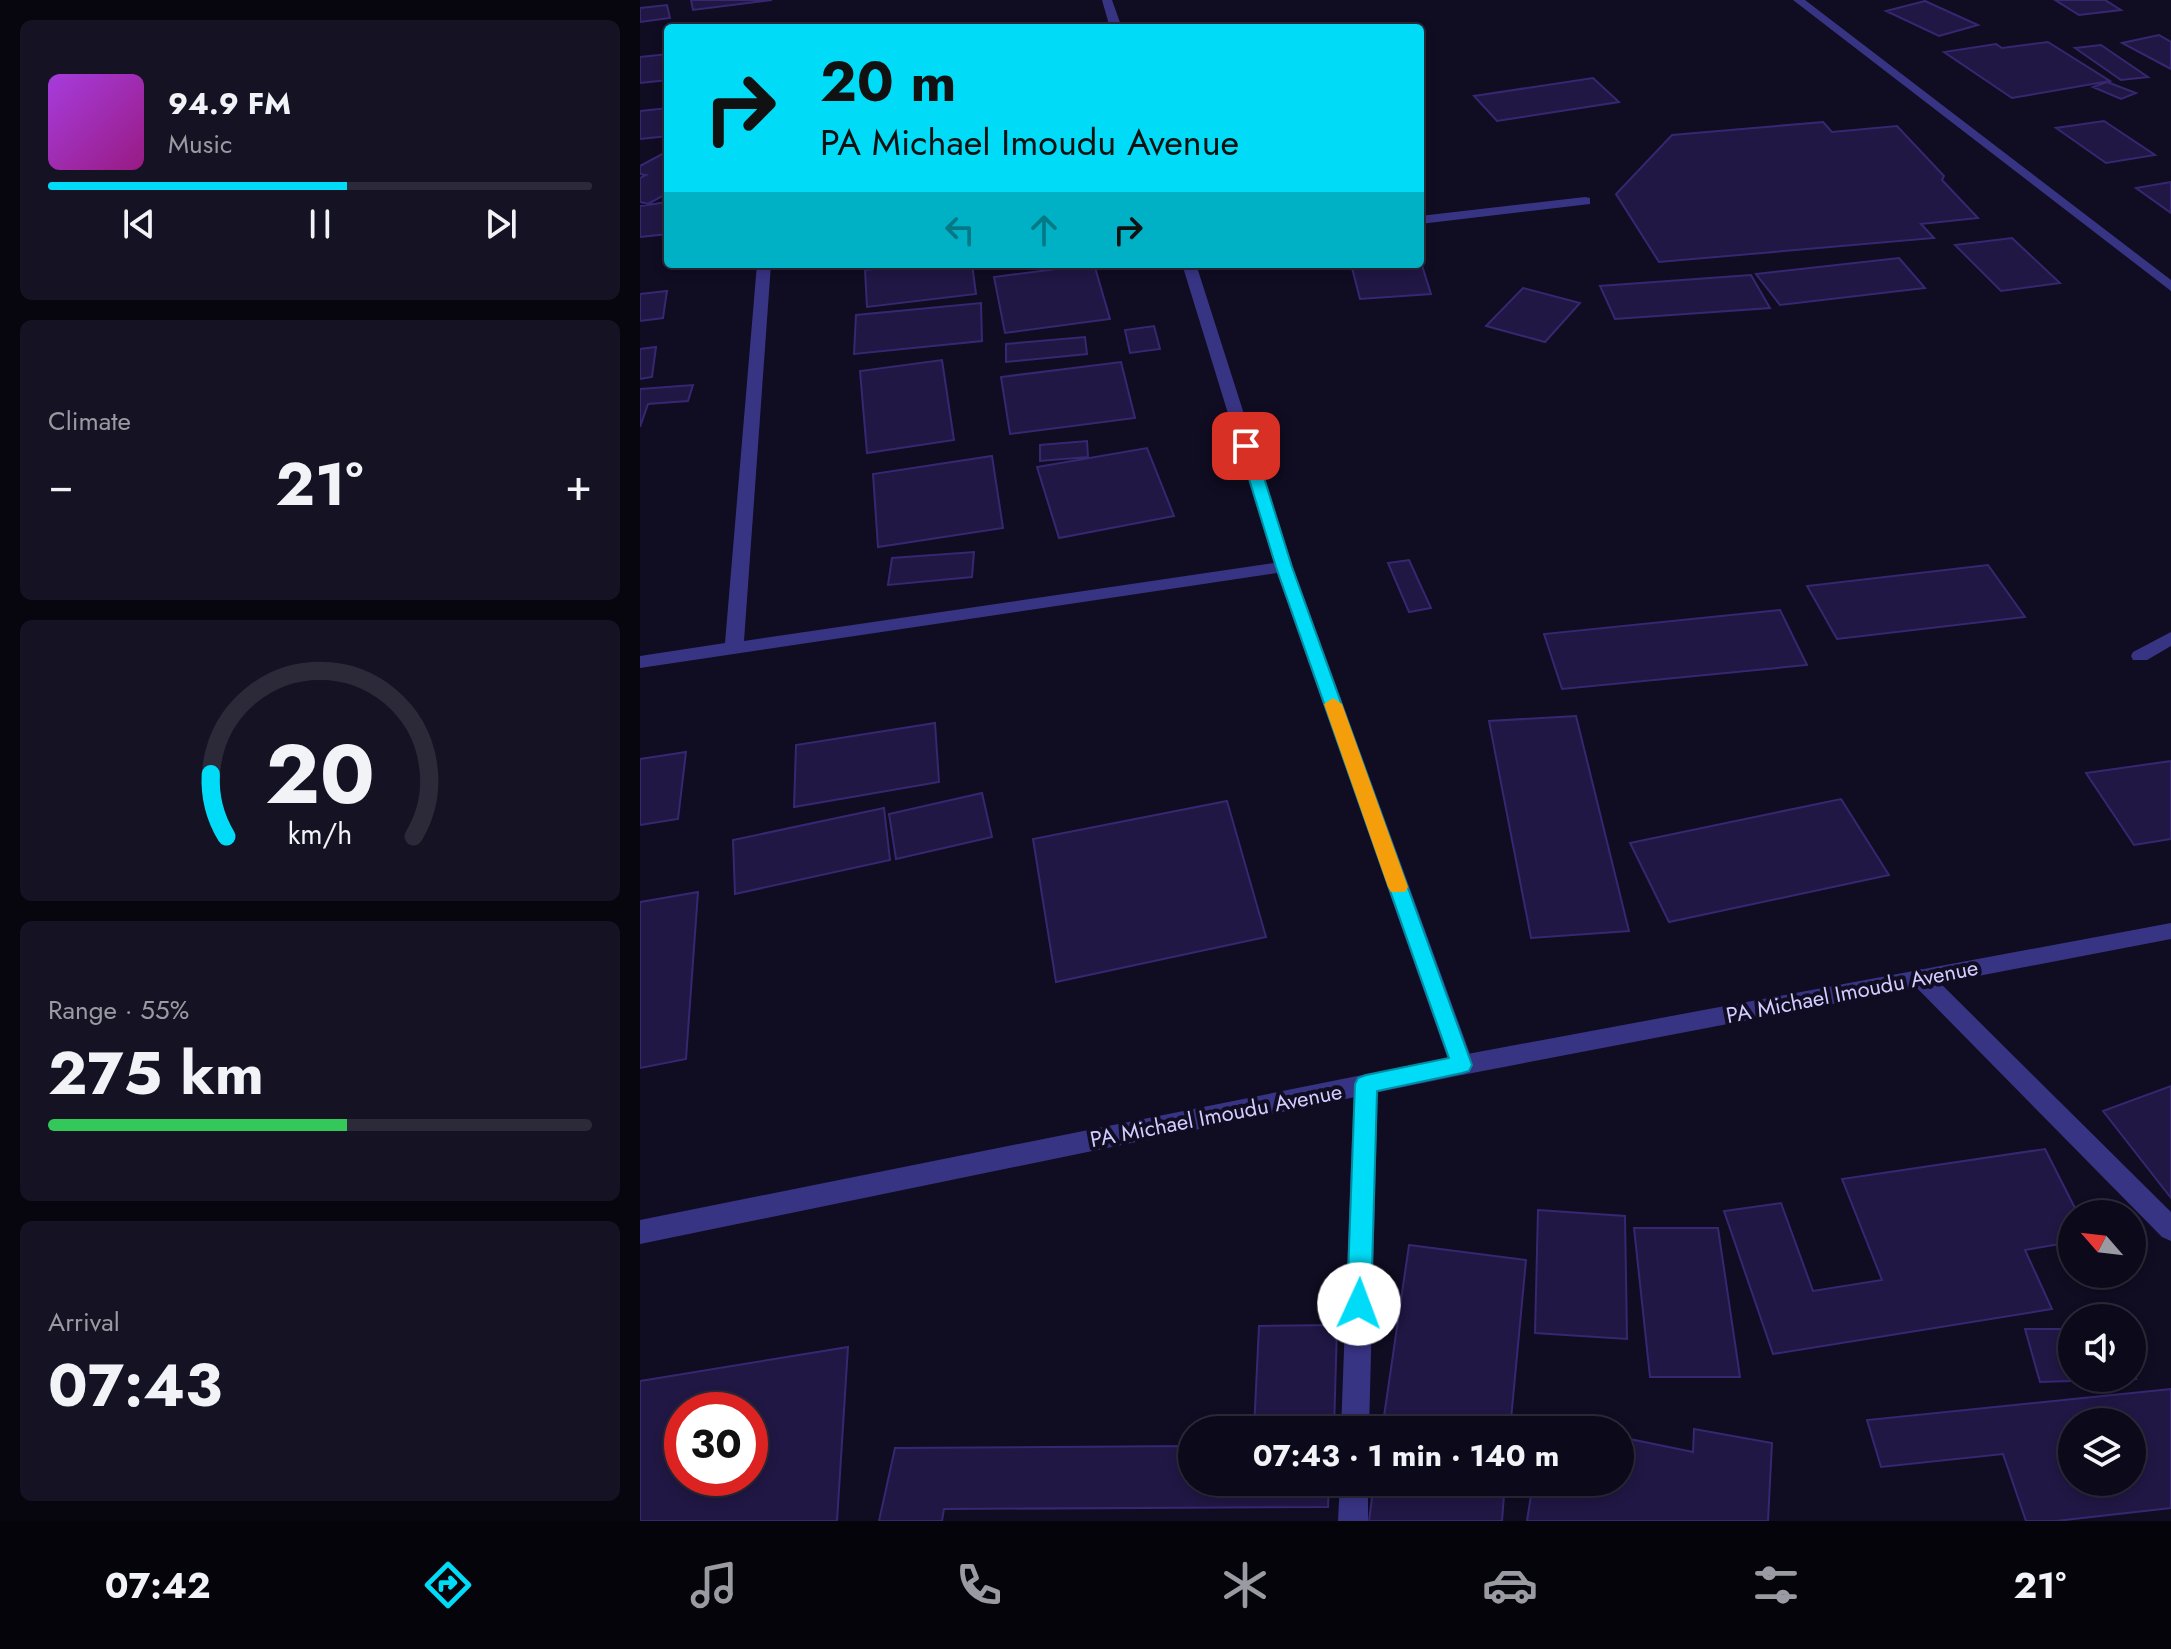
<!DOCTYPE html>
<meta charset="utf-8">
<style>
:root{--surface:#0c091a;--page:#151223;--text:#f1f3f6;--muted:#9a9aa2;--line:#2c2a39;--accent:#00dcf7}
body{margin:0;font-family:Jost,sans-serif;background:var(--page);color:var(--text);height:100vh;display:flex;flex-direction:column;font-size:30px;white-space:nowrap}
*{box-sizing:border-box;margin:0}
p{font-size:26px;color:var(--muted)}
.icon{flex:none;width:44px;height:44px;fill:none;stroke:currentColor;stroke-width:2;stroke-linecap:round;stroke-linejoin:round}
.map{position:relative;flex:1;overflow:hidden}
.panel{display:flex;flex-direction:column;gap:20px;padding:20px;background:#07050e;width:640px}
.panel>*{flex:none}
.top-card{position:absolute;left:24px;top:24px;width:760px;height:244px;border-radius:8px;box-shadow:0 4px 12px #0003,0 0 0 2px var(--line);background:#00dcf7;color:#111;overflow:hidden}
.needle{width:52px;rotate:298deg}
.buttons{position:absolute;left:1418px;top:1200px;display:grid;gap:16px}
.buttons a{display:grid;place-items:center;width:88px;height:88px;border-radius:50%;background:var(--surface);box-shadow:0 4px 12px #0003,0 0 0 2px var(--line);font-size:40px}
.speed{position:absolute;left:24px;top:1392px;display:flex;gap:16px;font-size:40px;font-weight:700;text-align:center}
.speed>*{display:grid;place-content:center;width:104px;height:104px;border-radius:50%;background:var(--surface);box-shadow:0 4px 12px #0003,0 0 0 2px var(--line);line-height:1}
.speed .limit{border:12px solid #d22;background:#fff;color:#111}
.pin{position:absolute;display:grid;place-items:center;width:68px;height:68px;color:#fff;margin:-34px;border-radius:16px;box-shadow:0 4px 12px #0006}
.me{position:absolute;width:88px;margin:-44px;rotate:2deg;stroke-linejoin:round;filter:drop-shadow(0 0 6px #0008)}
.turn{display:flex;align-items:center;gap:28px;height:168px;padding:0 24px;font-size:36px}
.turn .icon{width:104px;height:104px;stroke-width:2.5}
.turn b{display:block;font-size:56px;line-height:68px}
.lanes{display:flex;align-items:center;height:76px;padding:0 24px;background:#0003;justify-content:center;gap:40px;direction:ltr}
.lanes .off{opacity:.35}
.big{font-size:60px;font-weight:700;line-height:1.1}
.panel .card{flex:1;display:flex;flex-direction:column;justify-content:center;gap:12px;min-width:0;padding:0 28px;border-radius:12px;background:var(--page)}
.panel .dial{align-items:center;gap:0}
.dial svg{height:208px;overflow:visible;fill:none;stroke:var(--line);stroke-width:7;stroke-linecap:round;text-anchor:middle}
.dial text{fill:var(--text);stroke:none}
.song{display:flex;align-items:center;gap:24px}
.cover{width:96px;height:96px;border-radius:12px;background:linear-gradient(135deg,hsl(280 70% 55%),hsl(310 70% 35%))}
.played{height:8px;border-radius:4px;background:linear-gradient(90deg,var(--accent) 55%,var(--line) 55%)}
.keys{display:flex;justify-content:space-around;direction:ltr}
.heat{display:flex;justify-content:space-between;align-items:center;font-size:44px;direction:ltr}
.charge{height:12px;border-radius:6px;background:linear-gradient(90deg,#34c759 55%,var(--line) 0)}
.trip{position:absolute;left:538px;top:1416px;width:456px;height:80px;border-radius:40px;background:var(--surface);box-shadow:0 4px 12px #0003,0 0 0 2px var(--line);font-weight:700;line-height:80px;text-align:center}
.tab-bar{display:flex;height:128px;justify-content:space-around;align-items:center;background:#05040a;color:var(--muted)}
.tab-bar .icon{width:56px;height:56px}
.tab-bar .current{color:var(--accent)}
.tab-bar b{font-size:36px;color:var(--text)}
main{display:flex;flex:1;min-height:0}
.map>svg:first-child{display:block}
</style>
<main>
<section class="panel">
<div class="card">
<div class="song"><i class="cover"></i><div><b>94.9 FM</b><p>Music</p></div></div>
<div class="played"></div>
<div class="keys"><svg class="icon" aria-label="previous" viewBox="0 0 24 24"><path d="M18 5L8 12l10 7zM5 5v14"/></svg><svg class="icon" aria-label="pause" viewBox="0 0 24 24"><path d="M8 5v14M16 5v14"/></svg><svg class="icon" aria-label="next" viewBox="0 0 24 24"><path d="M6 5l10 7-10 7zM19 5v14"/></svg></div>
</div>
<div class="card"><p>Climate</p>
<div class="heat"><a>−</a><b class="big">21°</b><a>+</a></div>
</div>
<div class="card dial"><svg viewBox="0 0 100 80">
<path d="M14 69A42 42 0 1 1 86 69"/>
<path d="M14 69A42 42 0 0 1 8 45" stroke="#00dcf7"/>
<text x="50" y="56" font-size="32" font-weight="700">20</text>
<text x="50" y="72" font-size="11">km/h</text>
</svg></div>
<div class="card"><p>Range · 55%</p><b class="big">275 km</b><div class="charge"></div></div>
<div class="card"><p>Arrival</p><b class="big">07:43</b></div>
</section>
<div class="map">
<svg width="1531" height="1521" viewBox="0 0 1531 1521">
<rect width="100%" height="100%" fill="#100c22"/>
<path fill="#201744" stroke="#372771" stroke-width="2" fill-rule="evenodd" d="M 51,0 L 132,0 L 53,10 Z
M 1415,0 L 1465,0 L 1481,10 L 1439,15 Z
M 1285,1 L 1338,25 L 1299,36 L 1246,11 Z
M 27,5 L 30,18 L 0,22 L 0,8 Z
M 1519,35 L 1531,42 L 1531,69 L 1482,43 Z
M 1408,42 L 1470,81 L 1372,98 L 1304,52 L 1356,44 L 1362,48 Z
M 1461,45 L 1508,77 L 1481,80 L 1435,48 Z
M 28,54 L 28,80 L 0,83 L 0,57 Z
M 953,78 L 979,102 L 857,121 L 834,96 Z
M 1467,82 L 1496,93 L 1481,99 L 1453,87 Z
M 28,108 L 28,136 L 0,139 L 0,111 Z
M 1464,121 L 1515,155 L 1466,163 L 1416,128 Z
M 1183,122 L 1192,132 L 1257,126 L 1304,176 L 1302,180 L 1338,218 L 1281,224 L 1294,238 L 1019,262 L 976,194 L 1032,135 Z
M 24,153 L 28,154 L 28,193 L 8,204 L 0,202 L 0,178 L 6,175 L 0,174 L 0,166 Z
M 1531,182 L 1531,213 L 1496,188 Z
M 28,202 L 28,234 L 0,237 L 0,206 Z
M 1372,238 L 1420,283 L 1361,291 L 1315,245 Z
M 1259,258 L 1285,288 L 1140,305 L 1116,274 Z
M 780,259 L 791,294 L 720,299 L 711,264 L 780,264 Z
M 274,264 L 332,264 L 336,294 L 227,307 L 225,270 Z
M 454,264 L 470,319 L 365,333 L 354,277 Z
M 1111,275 L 1130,308 L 975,319 L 960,286 Z
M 883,288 L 940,303 L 905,342 L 846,326 Z
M 27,291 L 23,318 L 0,321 L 0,294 Z
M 341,303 L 342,341 L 214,354 L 216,315 Z
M 514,326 L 520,349 L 490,353 L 485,330 Z
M 445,337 L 447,354 L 366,362 L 366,344 Z
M 16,347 L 12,377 L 0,379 L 0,349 Z
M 302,360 L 314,440 L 227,453 L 220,371 Z
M 481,362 L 495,418 L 370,434 L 361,377 Z
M 53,385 L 48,401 L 8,404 L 0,427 L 0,389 Z
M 447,441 L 448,457 L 400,461 L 400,445 Z
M 507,448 L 534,516 L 419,538 L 397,467 Z
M 352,456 L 363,528 L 238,547 L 233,474 Z
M 334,552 L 332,577 L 248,585 L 252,558 Z
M 769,560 L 791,608 L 769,612 L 748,563 Z
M 1348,565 L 1385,617 L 1197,639 L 1167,586 Z
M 1140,610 L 1167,665 L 922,689 L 904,634 Z
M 936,716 L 989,931 L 891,938 L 849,721 Z
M 295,723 L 299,782 L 154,807 L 156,745 Z
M 46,752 L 38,819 L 0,825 L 0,759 Z
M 1531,761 L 1531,839 L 1494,845 L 1446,773 Z
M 342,793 L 352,837 L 256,859 L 249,814 Z
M 1201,799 L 1249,875 L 1029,922 L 990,843 Z
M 587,801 L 626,937 L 416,982 L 393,839 Z
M 244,808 L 250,860 L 95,894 L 93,840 Z
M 58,892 L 46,1059 L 0,1068 L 0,902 Z
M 1531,1086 L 1531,1198 L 1463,1111 Z
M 1405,1149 L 1438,1214 L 1432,1214 L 1432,1242 L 1385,1250 L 1412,1309 L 1133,1354 L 1084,1211 L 1141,1203 L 1173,1291 L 1242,1280 L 1202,1179 Z
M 898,1210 L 985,1216 L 987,1339 L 895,1333 Z
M 994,1228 L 1078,1228 L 1100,1377 L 1010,1377 Z
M 769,1245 L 886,1260 L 870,1430 L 742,1430 Z
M 697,1325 L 694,1430 L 614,1430 L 619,1326 Z
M 1385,1329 L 1432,1329 L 1432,1378 L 1492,1378 L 1492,1367 L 1496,1379 L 1400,1382 Z
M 208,1347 L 197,1521 L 0,1521 L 0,1381 ZM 42,1410 L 110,1410 L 110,1478 L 42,1478 Z
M 1531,1389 L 1531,1508 L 1416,1521 L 1386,1521 L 1363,1454 L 1241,1467 L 1227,1420 ZM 1432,1422 L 1492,1422 L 1492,1482 L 1432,1482 Z
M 902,1422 L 942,1430 L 901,1430 Z
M 1054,1429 L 1132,1443 L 1128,1521 L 887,1521 L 893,1482 L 980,1482 L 980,1437 L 1053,1452 Z
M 552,1446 L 552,1482 L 689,1482 L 688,1507 L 304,1509 L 302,1521 L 239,1521 L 255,1448 Z
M 734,1482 L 865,1482 L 862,1521 L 729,1521 Z"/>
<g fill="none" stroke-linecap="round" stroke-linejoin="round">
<path fill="#383484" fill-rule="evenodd" d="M 945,197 L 950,198 L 950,204 L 780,224 L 780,216 Z
M 1531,632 L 1531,646 L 1507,660 L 1493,660 L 1491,656 L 1493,652 Z"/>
<path fill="#383484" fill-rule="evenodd" d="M 462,0 L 472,0 L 482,28 L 470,28 Z
M 1153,0 L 1165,0 L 1531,280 L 1531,291 Z
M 117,264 L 131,264 L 104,641 L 634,563 L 542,264 L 556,264 L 653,567 L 834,1065 L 830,1072 L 822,1075 L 814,1072 L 810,1065 L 637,573 L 0,668 L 0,656 L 85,643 Z
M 1281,969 L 1289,972 L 1531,1212 L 1531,1241 L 1522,1237 L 1273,984 L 1270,978 L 1273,972 Z
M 726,1074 L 734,1077 L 738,1084 L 729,1430 L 701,1430 L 714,1084 L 718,1077 Z
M 700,1482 L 728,1482 L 728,1521 L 698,1521 Z"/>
<path fill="#383484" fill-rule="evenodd" d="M 1531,923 L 1531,939 L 822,1075 L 0,1244 L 0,1220 L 822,1055 Z"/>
</g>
<path fill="#00dcf7" stroke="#008fa1" stroke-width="2" d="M 606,441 L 614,446 L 652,567 L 832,1065 L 829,1071 L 822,1073 L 737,1091 L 731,1304 L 728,1312 L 719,1316 L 711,1312 L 707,1304 L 715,1084 L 718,1078 L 726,1075 L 809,1058 L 636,567 L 599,446 Z"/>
<path fill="#f59e0b" d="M 693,698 L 702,704 L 768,887 L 765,892 L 751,892 L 748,887 L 684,704 Z"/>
<g text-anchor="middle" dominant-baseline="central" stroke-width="8" stroke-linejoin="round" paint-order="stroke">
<g font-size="22" fill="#d3ccff" stroke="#100c22">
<text transform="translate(1212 991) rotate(-11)">PA Michael Imoudu Avenue</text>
<text transform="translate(576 1115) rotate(-11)">PA Michael Imoudu Avenue</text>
</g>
</g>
</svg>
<div class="buttons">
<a><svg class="needle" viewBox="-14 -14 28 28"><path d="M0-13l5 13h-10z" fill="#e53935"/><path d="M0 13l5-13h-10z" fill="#9a9aa2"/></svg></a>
<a><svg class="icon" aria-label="sound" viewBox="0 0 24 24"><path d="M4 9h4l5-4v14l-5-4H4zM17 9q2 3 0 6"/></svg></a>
<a><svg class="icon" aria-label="layers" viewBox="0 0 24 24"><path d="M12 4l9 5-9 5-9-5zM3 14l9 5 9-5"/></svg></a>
</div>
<div class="speed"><div class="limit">30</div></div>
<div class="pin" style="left:606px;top:446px;background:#d93025"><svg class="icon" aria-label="arrive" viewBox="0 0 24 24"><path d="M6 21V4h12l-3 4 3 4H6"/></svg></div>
<svg class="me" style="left:719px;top:1304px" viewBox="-20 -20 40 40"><circle r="19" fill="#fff"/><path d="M0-13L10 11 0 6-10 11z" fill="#00dcf7"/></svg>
<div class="trip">07:43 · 1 min · 140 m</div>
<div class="top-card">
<div class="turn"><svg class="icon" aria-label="right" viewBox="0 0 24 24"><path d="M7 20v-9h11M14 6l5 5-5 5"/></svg><div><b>20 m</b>PA Michael Imoudu Avenue</div></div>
<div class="lanes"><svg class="icon off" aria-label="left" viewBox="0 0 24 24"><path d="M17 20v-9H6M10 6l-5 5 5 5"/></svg><svg class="icon off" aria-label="ahead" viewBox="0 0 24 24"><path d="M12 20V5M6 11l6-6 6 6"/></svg><svg class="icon" aria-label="right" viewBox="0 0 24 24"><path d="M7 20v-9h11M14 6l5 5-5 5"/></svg></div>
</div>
</div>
</main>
<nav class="tab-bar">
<b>07:42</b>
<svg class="icon current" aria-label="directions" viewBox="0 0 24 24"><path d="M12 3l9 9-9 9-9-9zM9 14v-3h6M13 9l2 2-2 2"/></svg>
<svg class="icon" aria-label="music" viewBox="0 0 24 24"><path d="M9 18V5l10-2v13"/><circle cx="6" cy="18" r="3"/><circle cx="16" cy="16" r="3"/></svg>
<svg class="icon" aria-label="phone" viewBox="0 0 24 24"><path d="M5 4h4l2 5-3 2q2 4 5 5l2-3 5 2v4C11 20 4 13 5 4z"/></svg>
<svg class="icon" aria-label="climate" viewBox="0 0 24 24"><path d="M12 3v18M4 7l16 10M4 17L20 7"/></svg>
<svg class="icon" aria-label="car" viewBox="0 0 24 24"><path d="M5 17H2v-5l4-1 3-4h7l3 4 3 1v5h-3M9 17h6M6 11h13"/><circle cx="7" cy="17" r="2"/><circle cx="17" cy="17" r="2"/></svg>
<svg class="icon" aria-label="filters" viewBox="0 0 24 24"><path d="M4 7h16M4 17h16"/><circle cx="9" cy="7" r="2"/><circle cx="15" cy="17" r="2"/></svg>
<b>21°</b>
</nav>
